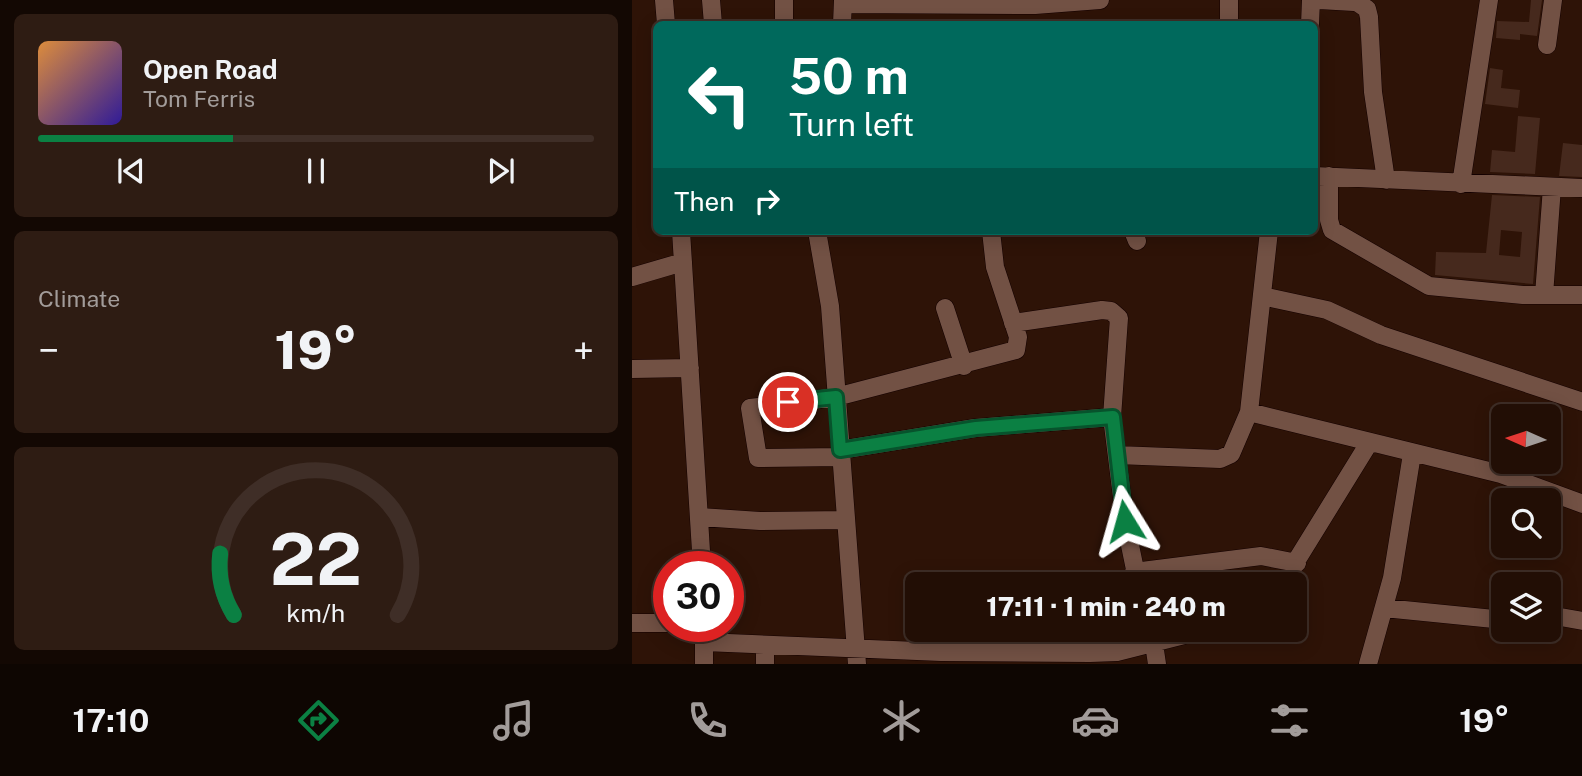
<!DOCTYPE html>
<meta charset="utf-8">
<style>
:root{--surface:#220e05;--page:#2e1c13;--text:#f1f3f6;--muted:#a29c9a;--line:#3f2e27;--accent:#0b8043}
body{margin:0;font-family:"Public Sans",sans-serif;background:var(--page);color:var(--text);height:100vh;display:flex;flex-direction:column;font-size:26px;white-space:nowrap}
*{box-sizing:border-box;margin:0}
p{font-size:23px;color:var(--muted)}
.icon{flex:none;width:38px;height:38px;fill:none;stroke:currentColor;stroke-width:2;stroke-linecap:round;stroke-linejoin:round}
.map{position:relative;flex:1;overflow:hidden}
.side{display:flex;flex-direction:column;gap:14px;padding:14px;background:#130803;width:632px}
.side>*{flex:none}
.banner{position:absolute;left:21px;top:21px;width:665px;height:214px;border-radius:10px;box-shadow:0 4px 18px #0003,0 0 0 2px var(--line);background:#00695c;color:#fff;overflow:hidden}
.needle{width:46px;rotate:273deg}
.fabs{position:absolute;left:859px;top:404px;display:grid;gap:14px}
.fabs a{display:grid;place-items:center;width:70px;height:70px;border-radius:10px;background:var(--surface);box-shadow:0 4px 18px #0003,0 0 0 2px var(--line);font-size:35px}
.speed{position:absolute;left:21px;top:551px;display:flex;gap:14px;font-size:35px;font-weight:700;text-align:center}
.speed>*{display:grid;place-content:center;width:91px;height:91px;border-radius:50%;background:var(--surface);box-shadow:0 4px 18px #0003,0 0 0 2px var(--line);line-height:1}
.speed .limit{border:10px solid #d22;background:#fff;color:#111}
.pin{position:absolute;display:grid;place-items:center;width:60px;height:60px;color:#fff;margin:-30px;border:4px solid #fff;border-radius:50%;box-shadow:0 2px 7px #0007}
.me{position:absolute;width:77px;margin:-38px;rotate:352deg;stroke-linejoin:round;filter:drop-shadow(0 0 5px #0008)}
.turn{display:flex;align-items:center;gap:24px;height:147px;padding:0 21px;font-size:32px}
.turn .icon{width:91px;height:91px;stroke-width:2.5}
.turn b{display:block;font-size:49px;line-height:60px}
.then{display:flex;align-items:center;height:66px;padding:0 21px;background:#0003;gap:14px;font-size:26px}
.big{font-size:52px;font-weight:800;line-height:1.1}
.side .widget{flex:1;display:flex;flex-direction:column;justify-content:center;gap:10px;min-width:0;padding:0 24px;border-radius:10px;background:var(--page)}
.side .dial{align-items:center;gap:0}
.dial svg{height:182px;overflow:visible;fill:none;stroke:var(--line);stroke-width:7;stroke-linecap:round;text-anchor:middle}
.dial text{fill:var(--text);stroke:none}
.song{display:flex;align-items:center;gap:21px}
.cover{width:84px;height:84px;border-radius:10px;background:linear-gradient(135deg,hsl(30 70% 55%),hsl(250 70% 35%))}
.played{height:7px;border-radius:4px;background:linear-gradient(90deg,var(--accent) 35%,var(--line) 35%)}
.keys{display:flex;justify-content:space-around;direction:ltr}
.heat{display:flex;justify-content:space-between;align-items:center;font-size:38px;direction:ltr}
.trip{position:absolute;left:273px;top:572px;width:402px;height:70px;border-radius:10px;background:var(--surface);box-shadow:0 4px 18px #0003,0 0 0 2px var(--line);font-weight:800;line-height:70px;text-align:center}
.tabs{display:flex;height:112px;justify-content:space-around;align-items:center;background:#0e0602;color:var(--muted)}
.tabs .icon{width:49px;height:49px}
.tabs .active{color:var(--accent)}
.tabs b{font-size:32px;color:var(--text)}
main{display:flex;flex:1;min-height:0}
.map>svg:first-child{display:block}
</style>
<main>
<section class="side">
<div class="widget">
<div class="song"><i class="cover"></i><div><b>Open Road</b><p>Tom Ferris</p></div></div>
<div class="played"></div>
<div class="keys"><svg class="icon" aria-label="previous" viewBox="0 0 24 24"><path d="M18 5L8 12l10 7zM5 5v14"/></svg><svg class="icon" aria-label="pause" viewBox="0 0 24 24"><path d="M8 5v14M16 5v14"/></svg><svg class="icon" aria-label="next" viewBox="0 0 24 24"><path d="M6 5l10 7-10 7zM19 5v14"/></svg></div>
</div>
<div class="widget"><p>Climate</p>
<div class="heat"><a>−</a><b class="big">19°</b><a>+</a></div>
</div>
<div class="widget dial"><svg viewBox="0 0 100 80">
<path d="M14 69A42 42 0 1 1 86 69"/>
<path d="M14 69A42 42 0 0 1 8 42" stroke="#0b8043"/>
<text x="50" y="56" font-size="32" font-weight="700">22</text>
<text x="50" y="72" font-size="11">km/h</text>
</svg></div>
</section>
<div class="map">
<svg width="951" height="664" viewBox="0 0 951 664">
<rect width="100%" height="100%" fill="#2e1307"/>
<path fill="#46291d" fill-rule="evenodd" d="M 899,0 L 910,0 L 905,36 L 888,34 L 888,40 L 864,38 L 865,21 L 897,22 Z
M 858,68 L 871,70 L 869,88 L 888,90 L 886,108 L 853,104 Z
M 886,116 L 908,118 L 903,174 L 858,172 L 860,150 L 883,152 Z
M 931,143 L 951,145 L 951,177 L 927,176 Z
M 860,195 L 908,197 L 901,284 L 803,275 L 804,252 L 854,253 ZM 869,230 L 890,232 L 888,257 L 867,255 Z"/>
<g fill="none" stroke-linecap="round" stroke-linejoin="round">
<g stroke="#140100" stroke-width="19">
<path id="minor" d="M 32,0 L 34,24
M 79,0 L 81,24
M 597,0 L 597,24
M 687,0 L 722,2
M 722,0 L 735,9 L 737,17 L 741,92 L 754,180
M 211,4 L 403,5 L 468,0
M 152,24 L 152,0
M 210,24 L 211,0
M 678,24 L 679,0
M 915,45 L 921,0
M 682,176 L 951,188
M 697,176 L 697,220 L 700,230 L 797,286 L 891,295 L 951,295
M 829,184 L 857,0
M 49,231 L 70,567
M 185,231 L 198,306 L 225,664
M 501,231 L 505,241
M 0,277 L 51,262
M 912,295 L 920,187
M 630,296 L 695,310 L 749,335 L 951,402
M 313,308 L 332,366
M 381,323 L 470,310 L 479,311 L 487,318 L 480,417 L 493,521 L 506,584
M 0,369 L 58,368
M 617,412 L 869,474 L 951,504
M 208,450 L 343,428 L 480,417
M 485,455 L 588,459 L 599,454 L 617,412 L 637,231
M 209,457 L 126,458 L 118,408 L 204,397 L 384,350 L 386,337 L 363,267 L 359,231
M 68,517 L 128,521 L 214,520
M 502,572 L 629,556 L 665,563
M 650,584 L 737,443
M 752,608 L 872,620
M 917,615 L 951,621
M 0,623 L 37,623
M 72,626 L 72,664
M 520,630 L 525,664
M 72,642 L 309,652 L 458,653 L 485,652 L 572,630
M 133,664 L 133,646
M 736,664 L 760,578 L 780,454"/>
</g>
<use href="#minor" stroke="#725144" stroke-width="18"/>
</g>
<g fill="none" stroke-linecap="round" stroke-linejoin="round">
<g stroke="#07532c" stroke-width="18">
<path id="route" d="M 156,402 L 204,397 L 208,450 L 344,428 L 481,417 L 493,521"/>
</g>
<use href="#route" stroke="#0b8043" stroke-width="12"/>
</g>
</svg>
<div class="fabs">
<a><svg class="needle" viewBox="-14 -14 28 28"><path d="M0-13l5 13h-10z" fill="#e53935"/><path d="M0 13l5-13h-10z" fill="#a29c9a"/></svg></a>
<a><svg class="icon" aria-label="search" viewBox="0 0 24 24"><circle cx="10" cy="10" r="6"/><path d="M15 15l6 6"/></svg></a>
<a><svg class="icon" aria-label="layers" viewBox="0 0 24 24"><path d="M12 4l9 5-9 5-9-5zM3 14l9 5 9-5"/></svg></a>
</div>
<div class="speed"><div class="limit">30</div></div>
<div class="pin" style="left:156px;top:402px;background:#d93025"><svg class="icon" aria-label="arrive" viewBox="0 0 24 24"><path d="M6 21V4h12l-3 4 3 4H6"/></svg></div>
<svg class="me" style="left:493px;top:521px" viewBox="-20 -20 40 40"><path d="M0-17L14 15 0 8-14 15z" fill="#0b8043" stroke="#fff" stroke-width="4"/></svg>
<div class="trip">17:11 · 1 min · 240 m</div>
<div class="banner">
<div class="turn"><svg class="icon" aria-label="left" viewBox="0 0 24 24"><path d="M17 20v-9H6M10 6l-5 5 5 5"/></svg><div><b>50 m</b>Turn left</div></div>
<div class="then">Then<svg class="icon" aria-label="right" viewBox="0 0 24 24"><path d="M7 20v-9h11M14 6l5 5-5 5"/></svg></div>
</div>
</div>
</main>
<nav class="tabs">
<b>17:10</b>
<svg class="icon active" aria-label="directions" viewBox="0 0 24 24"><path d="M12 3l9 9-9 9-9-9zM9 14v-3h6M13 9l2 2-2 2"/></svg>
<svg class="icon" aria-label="music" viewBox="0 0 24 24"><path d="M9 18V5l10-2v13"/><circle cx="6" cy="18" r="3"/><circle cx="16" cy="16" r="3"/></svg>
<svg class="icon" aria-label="phone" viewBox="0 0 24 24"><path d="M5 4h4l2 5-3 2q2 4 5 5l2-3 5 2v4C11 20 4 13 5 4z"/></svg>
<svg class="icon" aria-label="climate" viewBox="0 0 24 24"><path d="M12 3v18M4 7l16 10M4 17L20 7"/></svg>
<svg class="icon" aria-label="car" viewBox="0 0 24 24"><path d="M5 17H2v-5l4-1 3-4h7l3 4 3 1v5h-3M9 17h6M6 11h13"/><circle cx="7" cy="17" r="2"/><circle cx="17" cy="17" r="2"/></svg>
<svg class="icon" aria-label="filters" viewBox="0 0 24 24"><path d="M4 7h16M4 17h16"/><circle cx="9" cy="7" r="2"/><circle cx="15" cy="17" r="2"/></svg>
<b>19°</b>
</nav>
